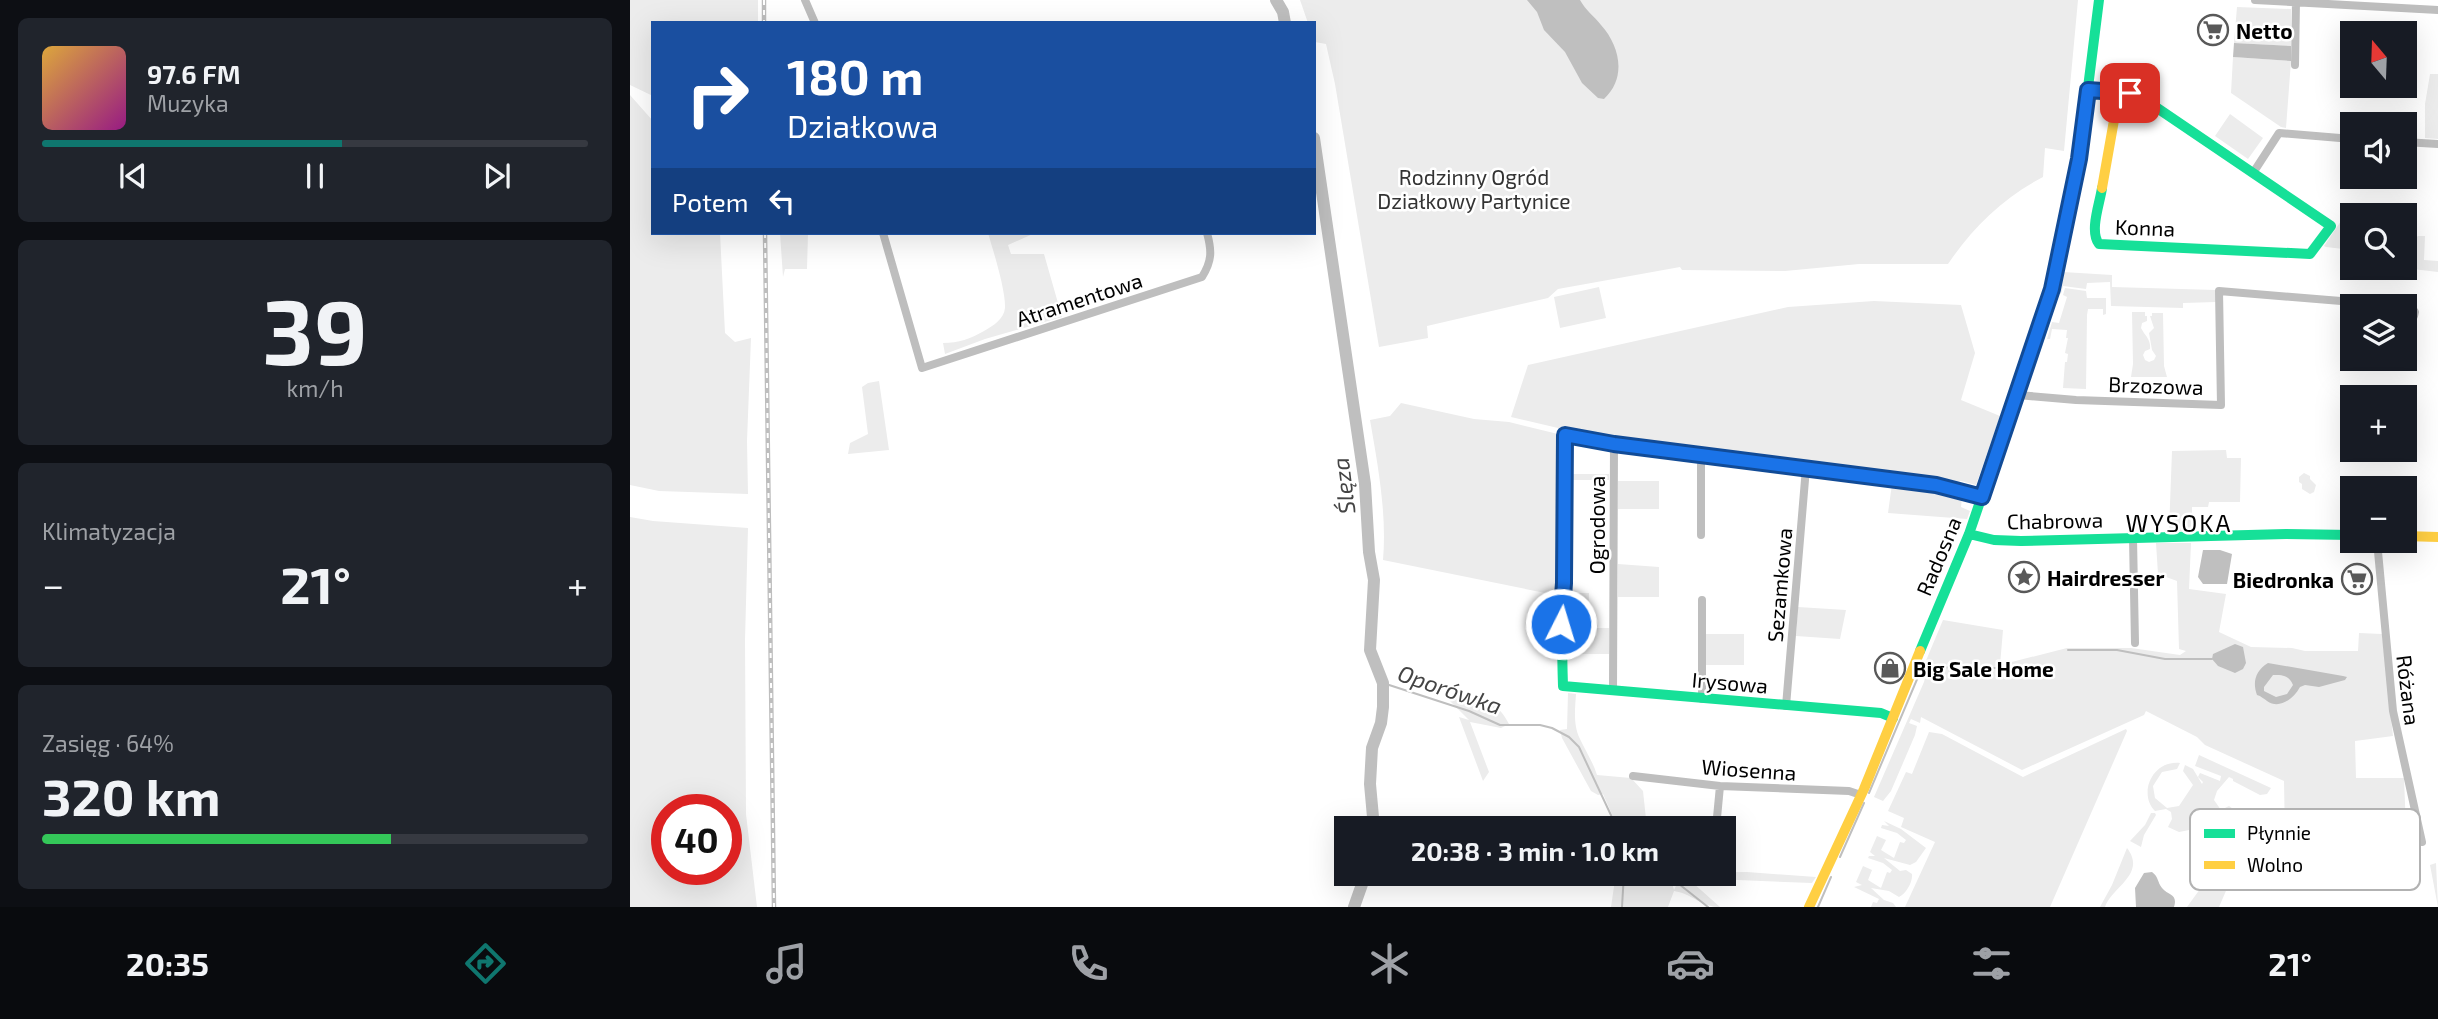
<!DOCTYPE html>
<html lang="pl">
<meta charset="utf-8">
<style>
:root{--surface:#171b24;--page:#20242c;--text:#f1f3f6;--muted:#9ea1a6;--line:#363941;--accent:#0f766e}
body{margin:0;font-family:"Exo 2",sans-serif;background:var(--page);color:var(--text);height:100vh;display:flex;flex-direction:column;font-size:26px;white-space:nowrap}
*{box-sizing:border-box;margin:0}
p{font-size:23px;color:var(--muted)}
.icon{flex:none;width:38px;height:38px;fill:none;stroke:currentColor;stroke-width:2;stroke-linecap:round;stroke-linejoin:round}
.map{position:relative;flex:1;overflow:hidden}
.sheet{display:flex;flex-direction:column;gap:18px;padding:18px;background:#0d0f14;width:630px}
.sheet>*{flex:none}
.guide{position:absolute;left:21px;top:21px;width:665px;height:214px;border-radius:0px;box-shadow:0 7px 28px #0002;background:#1a4fa0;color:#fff;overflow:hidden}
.needle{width:46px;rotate:341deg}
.buttons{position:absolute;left:1710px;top:21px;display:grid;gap:14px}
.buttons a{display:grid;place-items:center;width:77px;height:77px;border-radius:0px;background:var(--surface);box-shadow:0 7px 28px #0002;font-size:35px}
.speed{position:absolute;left:21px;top:794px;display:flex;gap:14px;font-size:35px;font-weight:700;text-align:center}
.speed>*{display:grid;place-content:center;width:91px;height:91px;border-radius:50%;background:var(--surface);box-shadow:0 7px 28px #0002;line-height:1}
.speed .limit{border:10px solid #d22;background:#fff;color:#111}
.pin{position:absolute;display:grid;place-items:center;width:60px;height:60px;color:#fff;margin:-30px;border-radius:14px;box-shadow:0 4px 10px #0006}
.me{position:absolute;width:77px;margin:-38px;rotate:5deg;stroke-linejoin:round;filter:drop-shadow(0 0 5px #0008)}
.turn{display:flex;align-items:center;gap:24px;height:147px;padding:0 21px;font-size:32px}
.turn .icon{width:91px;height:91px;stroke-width:2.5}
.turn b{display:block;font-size:49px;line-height:60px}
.then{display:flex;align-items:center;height:66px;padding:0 21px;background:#0003;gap:14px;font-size:26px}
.big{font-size:52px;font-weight:700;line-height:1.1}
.sheet .widget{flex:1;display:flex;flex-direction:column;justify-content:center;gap:10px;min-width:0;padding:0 24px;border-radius:10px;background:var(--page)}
.sheet .dial{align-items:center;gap:0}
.dial b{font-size:91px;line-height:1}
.song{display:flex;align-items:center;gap:21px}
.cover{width:84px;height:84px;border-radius:10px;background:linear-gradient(135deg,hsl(40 70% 55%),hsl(310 70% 35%))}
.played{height:7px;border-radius:4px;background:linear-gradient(90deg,var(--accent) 55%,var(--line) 55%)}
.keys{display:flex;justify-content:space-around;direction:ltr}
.heat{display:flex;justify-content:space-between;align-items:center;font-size:38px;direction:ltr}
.charge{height:10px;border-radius:5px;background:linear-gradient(90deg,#34c759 64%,var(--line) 0)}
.trip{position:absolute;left:704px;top:816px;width:402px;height:70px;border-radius:0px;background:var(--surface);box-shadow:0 7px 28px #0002;font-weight:700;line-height:70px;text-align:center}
.menu{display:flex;height:112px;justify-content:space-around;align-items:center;background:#090b0e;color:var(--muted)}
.menu .icon{width:49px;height:49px}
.menu .selected{color:var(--accent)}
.menu b{font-size:32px;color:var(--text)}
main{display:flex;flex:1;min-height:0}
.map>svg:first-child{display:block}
</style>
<main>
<section class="sheet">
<div class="widget">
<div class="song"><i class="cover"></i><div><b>97.6 FM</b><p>Muzyka</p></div></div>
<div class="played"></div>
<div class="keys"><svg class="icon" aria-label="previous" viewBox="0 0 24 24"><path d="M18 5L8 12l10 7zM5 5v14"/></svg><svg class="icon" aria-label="pause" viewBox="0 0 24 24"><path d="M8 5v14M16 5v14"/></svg><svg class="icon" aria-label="next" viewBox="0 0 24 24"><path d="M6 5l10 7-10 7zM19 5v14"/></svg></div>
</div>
<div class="widget dial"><b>39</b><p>km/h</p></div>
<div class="widget"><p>Klimatyzacja</p>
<div class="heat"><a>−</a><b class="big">21°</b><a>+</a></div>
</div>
<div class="widget"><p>Zasięg · 64%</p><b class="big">320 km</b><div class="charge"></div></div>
</section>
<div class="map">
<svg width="1808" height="907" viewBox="0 0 1808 907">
<rect width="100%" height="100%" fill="#fff"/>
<path fill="#ececec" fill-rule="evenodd" d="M 0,0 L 128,0 L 128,23 L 23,23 L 23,96 L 0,85 Z
M 670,0 L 1448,0 L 1434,151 L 1415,148 L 1413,177 C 1373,198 1343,227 1318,264 L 1229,264 L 1155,271 L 1052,270 L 1050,267 L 928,289 L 918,298 L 797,326 L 798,338 L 749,347 L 705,84 L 696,44 L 685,42 L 684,23 L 678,23 Z
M 1607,7 L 1661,9 L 1661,46 L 1604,43 Z
M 1603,57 L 1661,61 L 1656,128 L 1651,127 L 1601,93 Z
M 1800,74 L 1808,74 L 1808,139 L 1795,138 L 1795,104 Z
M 0,95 L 23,121 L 23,233 L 90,233 L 95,333 L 105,342 L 121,338 L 117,441 L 118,494 L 29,491 L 0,485 Z
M 1600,114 L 1633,138 L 1618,159 L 1585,136 Z
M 1720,208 L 1733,215 L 1722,215 L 1722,250 L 1696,247 L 1694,246 Z
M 150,233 L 178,233 L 177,269 L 155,269 L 153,277 Z
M 358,233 L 405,233 L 378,245 L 381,254 L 414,254 L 432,317 L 355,339 L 315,354 L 313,343 C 329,343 340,339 354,331 C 363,326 374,319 375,308 C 376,291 363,250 358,233 Z
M 1788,236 L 1795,236 L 1794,260 L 1808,261 L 1808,272 L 1774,268 L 1775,243 L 1781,242 Z
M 1433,272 L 1482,275 L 1482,287 L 1586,290 L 1586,302 L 1553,303 L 1553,308 L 1481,306 L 1480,282 L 1457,283 L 1456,289 L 1433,286 L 1431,294 L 1427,293 L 1398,388 L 1396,386 L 1430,275 Z
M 969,287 L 976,318 L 930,328 L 924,297 Z
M 1435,288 L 1456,291 L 1457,298 L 1476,298 L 1476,314 L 1473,315 L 1473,309 L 1458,309 L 1457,315 L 1456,389 L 1433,388 L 1435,362 L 1437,362 L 1438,354 L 1435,353 L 1438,338 L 1436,338 L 1437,330 L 1422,329 L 1420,339 L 1417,339 L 1422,322 L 1429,323 L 1437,297 L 1433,295 Z
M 1244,301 L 1331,305 L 1345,353 L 1331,400 L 1370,416 L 1346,485 L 1331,481 L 1324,483 L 945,432 L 881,417 L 898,365 L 1158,307 Z
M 1502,312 L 1515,312 L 1515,316 L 1517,316 L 1517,321 L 1512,323 L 1511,328 C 1515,336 1521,339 1520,349 L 1515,351 L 1513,355 L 1515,360 L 1519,362 L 1524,360 L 1526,356 L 1522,350 L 1519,333 L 1524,328 L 1520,316 L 1522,316 L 1522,313 L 1533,313 L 1534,366 L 1537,377 L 1501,377 L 1503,364 Z
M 249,381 L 259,450 L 218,454 L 220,443 L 238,434 L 232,387 L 238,383 Z
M 771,403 L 844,419 L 879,422 L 932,435 L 930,596 L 753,560 C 757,514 748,466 740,420 L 760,416 Z
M 1596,450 L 1597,458 L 1611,458 L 1610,502 L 1579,502 L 1578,507 L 1562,507 L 1562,531 L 1539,531 L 1542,451 Z
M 1674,473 L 1680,476 L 1680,479 L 1686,485 L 1684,492 L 1680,494 L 1672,489 L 1672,484 L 1669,482 L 1669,477 Z
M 937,474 L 979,474 L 979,480 L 938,480 Z
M 988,481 L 1029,481 L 1029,509 L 988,509 Z
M 1262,484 L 1310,491 L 1332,498 L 1331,507 L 1340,511 L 1337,519 L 1258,513 Z
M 0,517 L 23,521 L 118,528 L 115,640 L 116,814 L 127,907 L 0,907 ZM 37,810 L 96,810 L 96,870 L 37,870 Z
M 1526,543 L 1561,543 L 1559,589 L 1596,594 L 1589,632 L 1621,647 L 1662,648 L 1675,651 L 1728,651 L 1729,633 L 1752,634 L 1763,736 L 1725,741 L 1726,778 L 1774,778 L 1776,829 L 1772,834 L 1655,839 L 1654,781 L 1575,745 L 1567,737 L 1516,711 L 1514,715 L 1392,770 L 1291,717 L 1290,723 L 1281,719 L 1279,723 L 1287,726 L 1285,735 L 1261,791 L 1253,801 L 1244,797 L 1294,682 L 1297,670 L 1295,663 L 1313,620 L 1373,630 L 1370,665 L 1437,648 L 1501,648 L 1550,655 L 1556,651 L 1549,649 L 1547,581 L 1528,574 Z
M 988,564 L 1029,567 L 1029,597 L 988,597 Z
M 938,593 L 959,593 L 958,628 L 979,628 L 979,654 L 938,654 Z
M 1168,607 L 1216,610 L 1210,639 L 1166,636 Z
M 1076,634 L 1114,634 L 1114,665 L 1076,665 Z
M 938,693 L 946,694 C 945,709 943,725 950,739 C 956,752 963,762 967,775 L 1001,778 L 1013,791 L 1017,828 L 988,828 L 973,794 L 968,795 L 961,791 L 932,738 L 930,730 L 937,729 Z
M 837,695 C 857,700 869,704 879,724 L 871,728 L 840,722 L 859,772 L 853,781 L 829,717 L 839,720 L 819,700 Z
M 1496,729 L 1497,731 L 1420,907 L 1275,907 L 1305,842 L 1271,827 L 1274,818 L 1258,811 L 1276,772 L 1282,774 L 1299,732 L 1312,734 L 1393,777 Z
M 1569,755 L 1641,788 L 1637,794 L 1630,795 L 1603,781 L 1603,779 L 1599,777 L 1587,791 L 1584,800 L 1591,810 L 1599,806 C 1606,811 1609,816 1617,820 L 1619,819 L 1624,826 L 1589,907 L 1557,907 L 1586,867 L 1585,860 L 1577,856 L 1579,848 L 1593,825 L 1588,811 L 1579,826 L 1549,832 L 1538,827 L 1542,819 L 1541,812 L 1536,809 L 1525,811 C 1508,794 1522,760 1550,763 L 1547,769 L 1532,772 L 1523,786 L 1525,798 L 1537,808 L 1549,806 L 1563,785 L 1553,771 L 1555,765 L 1563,769 L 1572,784 L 1573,782 L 1568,777 L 1570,773 L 1590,781 L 1591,776 L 1565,766 Z
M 1521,813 L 1525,813 L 1526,815 L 1514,835 L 1511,847 L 1500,841 L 1515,825 Z
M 1254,821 L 1271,829 L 1296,848 L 1286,862 L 1280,865 L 1254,858 L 1270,871 L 1276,870 L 1282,874 C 1283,882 1276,894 1269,897 L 1259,891 L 1241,888 L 1254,900 L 1263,903 L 1266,907 L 1241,907 L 1243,902 L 1247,903 L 1249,899 L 1224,887 L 1232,885 L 1226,882 L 1233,866 L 1242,870 L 1238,880 L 1251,888 L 1257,872 L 1260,873 L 1262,870 L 1253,863 L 1238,858 L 1239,856 L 1245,856 L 1240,852 L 1247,836 L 1256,840 L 1251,850 L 1264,858 L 1270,842 L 1274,843 L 1276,840 L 1267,833 L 1251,828 L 1252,825 L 1259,826 Z
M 1497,848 C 1517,874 1482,887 1475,907 L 1470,907 L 1482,885 Z
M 1806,863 L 1808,907 L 1800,865 Z
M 1117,872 L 1186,877 L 1182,883 L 1083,879 L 1054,875 L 1090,907 C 1071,907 1063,894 1044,891 L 1038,907 L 981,907 L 986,873 L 1039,873 L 1044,890 L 1052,873 Z"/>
<path fill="#bfbfbf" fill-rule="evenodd" d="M 897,0 L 950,0 C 956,11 964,16 971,25 C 990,46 997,78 974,99 L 968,98 L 952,83 L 935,52 L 914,30 L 907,12 Z
M 1604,43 L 1661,46 L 1661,61 L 1603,57 Z
M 1573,550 L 1590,550 L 1602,554 L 1597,584 L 1573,584 L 1568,577 Z
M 1605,644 L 1613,647 L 1616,663 L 1613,669 L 1605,673 L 1588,666 L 1582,659 L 1583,654 Z
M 1638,663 L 1713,676 L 1717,677 L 1715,680 L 1689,687 L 1675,685 L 1670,687 C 1664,698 1650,710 1637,701 C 1634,699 1631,696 1627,695 C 1622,682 1626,670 1638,663 ZM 1643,675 C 1652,675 1659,675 1663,685 L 1657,694 L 1646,697 L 1634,691 L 1634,687 Z
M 1522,872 C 1529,877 1527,882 1532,888 C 1539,896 1548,894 1544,907 L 1506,907 L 1505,888 L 1514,873 Z"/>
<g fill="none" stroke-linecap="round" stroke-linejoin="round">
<path stroke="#bfbfbf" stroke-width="2" d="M 1438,650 L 1487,650 L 1535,659 L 1582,659
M 1299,667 L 1366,668 L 1376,666
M 753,683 L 839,711 L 870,725 L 910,725 L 922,728 L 939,737 L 949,747 L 987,828
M 1239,793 L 1288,677
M 1210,857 L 1234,803
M 1035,873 L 1078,907
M 992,907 L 994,873
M 1188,907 L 1201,877"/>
<path stroke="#bfbfbf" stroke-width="12" d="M 646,0 L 653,12 L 655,23
M 684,138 L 735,484 L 739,552 L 744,580 L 740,650 L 753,683 L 753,707 L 751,723 L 742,748 L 740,784 L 744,828
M 724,907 L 736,873"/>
<path stroke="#bebebe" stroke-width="8" d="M 175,0 L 185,23
M 1625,0 L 1808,10
M 1665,65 L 1666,0
M 1774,142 L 1808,144
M 1623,173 L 1649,133 L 1722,139
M 253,233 L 292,368 L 572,277 C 582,261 582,251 577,233
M 1774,306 L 1781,307 L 1785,312 L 1784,316 L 1774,320
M 1388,395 L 1446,400 L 1591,405 L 1589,291 L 1772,306
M 1071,535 L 1071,454
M 1503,538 L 1505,643
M 1747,541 L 1763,711 L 1792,842
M 983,691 L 984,444
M 1072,699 L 1072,600
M 1156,706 L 1176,468
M 1003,776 L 1090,786 L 1219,791 L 1231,795
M 1086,828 L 1090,786"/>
<path stroke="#16e098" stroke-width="10" d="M 1458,90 L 1508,95 L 1701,226 L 1680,254 L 1469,244 C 1459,231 1470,203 1472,188
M 1339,534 L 1364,540 L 1391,541 L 1656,534 L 1722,535
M 1290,651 L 1339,534 L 1417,305 L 1449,159 L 1469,0
M 1263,718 L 1251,713 L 933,686 C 930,602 934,519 935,435 L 984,444 L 1306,485 L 1352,497"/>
<path stroke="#ffcf43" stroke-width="10" d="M 1472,188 L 1489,92
M 1774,536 L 1808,537
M 1179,907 L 1234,789 L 1290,651"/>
<g stroke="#bebebe" stroke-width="4.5">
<path id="rail" d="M 134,0 L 134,23
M 135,233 L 144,907"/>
</g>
<use href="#rail" stroke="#fff" stroke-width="2" stroke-dasharray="5" stroke-linecap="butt"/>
</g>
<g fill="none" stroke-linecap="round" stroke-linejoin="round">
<g stroke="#114b97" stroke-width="18">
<path id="route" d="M 931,624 L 934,583 L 935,435 L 984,444 L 1306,485 L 1352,497 L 1422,289 L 1449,159 L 1458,90 L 1500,93"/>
</g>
<use href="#route" stroke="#1a73e8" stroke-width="12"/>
</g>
<defs>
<g id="supermarket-ring" transform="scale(1.575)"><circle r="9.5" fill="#fff" stroke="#595959" stroke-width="1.5"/><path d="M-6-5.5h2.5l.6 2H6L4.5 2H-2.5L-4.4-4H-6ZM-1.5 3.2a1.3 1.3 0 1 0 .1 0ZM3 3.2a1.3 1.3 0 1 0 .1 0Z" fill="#595959"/></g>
<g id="sight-ring" transform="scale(1.575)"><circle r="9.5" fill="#fff" stroke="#595959" stroke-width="1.5"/><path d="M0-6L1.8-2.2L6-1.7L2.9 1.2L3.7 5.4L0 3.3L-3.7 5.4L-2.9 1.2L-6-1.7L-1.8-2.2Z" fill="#595959"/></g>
<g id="shop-ring" transform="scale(1.575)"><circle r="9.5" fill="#fff" stroke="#595959" stroke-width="1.5"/><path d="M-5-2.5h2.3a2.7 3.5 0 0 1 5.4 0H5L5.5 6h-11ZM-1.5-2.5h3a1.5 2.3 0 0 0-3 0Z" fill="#595959"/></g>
</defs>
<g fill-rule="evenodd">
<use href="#supermarket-ring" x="1583" y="30"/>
<use href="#sight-ring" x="1394" y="577"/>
<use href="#supermarket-ring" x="1727" y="579"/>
<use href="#shop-ring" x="1260" y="668"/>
</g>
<g text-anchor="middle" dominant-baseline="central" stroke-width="5" stroke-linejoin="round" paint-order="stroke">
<g font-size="21" font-weight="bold" fill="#000" stroke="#fff" text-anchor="start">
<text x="1606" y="30">Netto</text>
<text x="1417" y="577">Hairdresser</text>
<text x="1704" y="579" text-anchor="end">Biedronka</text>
<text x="1283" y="668">Big Sale Home</text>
</g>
<g font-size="21" fill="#333" stroke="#fff">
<text x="844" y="176">Rodzinny Ogród<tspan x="844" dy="24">Działkowy Partynice</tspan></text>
</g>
<g font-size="21" fill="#000" stroke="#fff">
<text transform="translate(1515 227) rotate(2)">Konna</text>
<text transform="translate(449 299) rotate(-18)">Atramentowa</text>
<text transform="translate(1526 385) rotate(2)">Brzozowa</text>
<text transform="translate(1425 520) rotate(-1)">Chabrowa</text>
<text transform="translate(966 525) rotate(-90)">Ogrodowa</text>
<text transform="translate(1308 556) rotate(-67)">Radosna</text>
<text transform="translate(1149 585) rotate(-85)">Sezamkowa</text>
<text transform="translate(1100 682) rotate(5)">Irysowa</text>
<text transform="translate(1779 690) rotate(83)">Różana</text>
<text transform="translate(1119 769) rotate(4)">Wiosenna</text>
</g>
<g font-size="23" font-style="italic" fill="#444" stroke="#fff">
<text transform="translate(713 486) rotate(-97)">Ślęza</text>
<text transform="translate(820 689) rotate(19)">Oporówka</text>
</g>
<g font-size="24" letter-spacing="2" fill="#000" stroke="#fff">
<text x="1549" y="522">WYSOKA</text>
</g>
</g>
<rect x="1560" y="809" width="230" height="81" rx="10" fill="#fff" stroke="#b2b2b2" stroke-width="2"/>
<rect x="1574" y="829" width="31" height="9" fill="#16e098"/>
<rect x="1574" y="861" width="31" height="8" fill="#ffcf43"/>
<g font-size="19" fill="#000">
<text x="1617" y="840">Płynnie</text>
<text x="1617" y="872">Wolno</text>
</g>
</svg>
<div class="buttons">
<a><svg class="needle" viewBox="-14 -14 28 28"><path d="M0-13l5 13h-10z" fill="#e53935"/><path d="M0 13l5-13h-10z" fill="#9ea1a6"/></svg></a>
<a><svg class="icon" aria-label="sound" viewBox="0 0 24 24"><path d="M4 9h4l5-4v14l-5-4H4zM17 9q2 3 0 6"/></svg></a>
<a><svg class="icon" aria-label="search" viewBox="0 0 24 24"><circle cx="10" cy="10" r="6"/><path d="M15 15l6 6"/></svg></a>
<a><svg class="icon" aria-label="layers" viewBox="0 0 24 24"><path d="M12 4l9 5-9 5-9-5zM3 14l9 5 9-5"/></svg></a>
<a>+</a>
<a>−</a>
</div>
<div class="speed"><div class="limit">40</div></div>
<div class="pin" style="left:1500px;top:93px;background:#d93025"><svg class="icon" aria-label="arrive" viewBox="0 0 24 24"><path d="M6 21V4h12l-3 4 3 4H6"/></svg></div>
<svg class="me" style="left:931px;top:624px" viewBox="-20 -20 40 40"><circle r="17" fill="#1a73e8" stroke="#fff" stroke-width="3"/><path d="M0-11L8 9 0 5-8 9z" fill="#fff"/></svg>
<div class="trip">20:38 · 3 min · 1.0 km</div>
<div class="guide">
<div class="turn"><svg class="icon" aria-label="right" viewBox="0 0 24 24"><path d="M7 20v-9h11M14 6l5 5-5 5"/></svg><div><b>180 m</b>Działkowa</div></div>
<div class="then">Potem<svg class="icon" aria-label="left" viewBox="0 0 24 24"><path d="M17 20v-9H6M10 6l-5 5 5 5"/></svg></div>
</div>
</div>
</main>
<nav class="menu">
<b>20:35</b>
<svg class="icon selected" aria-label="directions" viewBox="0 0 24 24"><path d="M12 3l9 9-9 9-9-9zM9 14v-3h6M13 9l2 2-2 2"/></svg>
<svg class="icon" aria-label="music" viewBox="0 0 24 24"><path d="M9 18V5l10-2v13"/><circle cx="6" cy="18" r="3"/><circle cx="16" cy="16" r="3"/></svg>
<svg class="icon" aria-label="phone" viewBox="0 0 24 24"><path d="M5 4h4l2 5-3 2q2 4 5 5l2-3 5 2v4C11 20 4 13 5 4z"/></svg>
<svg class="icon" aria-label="climate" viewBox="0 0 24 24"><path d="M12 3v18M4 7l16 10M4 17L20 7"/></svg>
<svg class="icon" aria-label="car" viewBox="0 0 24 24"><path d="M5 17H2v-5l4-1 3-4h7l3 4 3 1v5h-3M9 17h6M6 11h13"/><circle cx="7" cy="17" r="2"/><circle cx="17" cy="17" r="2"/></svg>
<svg class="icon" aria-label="filters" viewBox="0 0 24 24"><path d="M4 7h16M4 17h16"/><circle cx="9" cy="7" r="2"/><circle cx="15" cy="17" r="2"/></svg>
<b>21°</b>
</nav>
